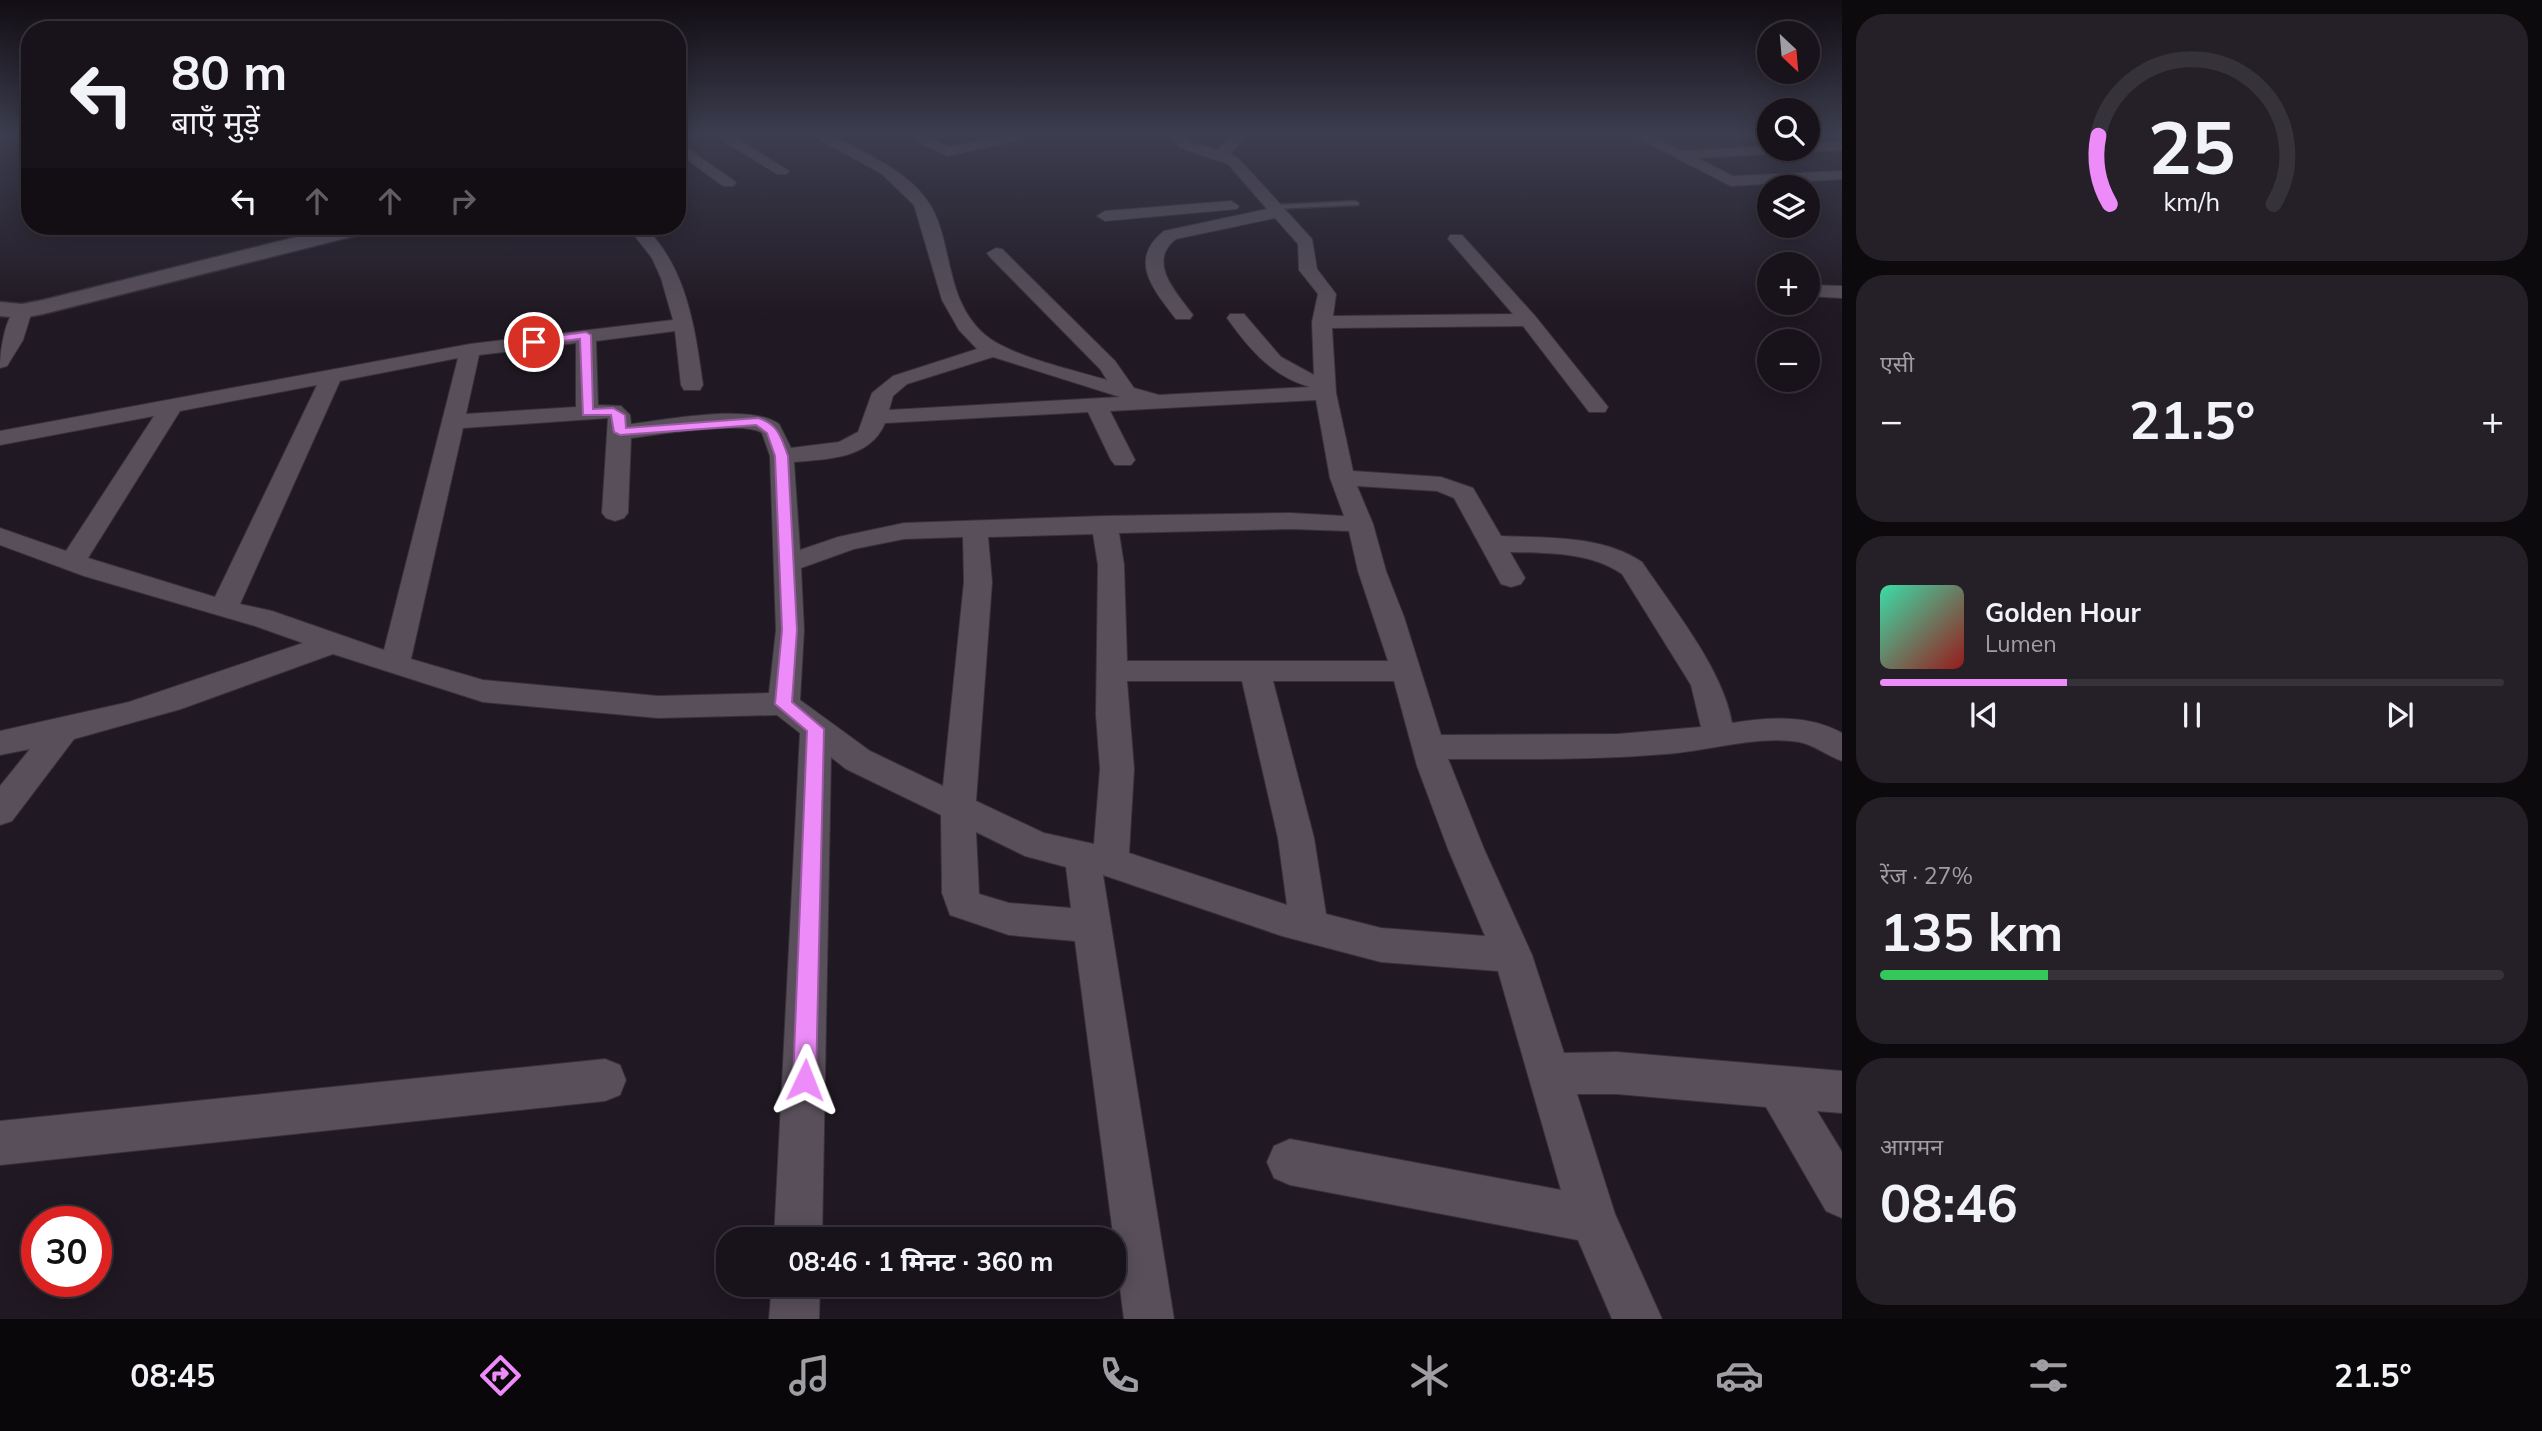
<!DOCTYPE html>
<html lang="hi">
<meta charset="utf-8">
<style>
:root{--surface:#18121a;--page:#252027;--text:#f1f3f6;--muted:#9f9ea2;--line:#363239;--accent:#ed8cf9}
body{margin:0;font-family:Mulish,"Noto Sans Devanagari",sans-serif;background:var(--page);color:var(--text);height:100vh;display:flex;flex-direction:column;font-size:26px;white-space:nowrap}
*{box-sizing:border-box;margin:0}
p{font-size:23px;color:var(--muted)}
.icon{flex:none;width:38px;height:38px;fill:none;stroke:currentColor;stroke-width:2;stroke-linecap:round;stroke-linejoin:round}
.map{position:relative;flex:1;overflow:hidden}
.sheet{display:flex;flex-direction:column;gap:14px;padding:14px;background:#0d0a0e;width:700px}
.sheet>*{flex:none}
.banner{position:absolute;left:21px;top:21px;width:665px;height:214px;border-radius:28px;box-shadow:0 4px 18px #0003,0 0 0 2px var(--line);background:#18121a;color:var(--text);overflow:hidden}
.needle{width:46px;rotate:154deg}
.tools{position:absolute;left:1757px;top:21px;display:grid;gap:14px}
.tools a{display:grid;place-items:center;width:63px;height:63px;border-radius:50%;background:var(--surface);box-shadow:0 4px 18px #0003,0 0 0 2px var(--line);font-size:35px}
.speed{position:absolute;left:21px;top:1206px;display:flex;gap:14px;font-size:35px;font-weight:700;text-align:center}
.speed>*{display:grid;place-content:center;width:91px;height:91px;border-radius:50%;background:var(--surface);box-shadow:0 4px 18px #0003,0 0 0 2px var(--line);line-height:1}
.speed .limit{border:10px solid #d22;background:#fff;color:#111}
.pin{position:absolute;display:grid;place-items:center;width:60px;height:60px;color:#fff;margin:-30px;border:4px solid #fff;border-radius:50%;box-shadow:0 2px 7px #0007}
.me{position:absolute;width:77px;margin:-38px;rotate:2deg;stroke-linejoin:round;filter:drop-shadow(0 0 5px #0008)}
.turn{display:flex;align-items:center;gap:24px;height:147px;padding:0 35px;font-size:32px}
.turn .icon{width:91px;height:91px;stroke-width:2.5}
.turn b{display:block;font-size:49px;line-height:60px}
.lanes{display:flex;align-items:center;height:66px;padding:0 35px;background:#0003;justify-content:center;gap:35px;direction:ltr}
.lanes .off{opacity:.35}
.big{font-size:52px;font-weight:700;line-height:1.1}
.sheet .widget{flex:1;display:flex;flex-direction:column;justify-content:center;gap:10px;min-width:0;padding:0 24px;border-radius:28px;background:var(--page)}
.sheet .dial{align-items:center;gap:0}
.dial svg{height:182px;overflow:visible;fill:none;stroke:var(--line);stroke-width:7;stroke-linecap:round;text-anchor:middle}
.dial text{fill:var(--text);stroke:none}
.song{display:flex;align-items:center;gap:21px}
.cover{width:84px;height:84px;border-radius:10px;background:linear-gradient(135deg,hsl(160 70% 55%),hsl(0 70% 35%))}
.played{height:7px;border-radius:4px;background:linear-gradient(90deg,var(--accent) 30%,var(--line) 30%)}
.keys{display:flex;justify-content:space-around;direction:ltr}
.heat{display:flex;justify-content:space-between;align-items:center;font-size:38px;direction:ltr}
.charge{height:10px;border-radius:5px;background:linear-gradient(90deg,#34c759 27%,var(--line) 0)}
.trip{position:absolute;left:716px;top:1227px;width:410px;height:70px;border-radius:28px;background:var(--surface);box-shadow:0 4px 18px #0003,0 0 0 2px var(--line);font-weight:700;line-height:70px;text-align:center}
.tabs{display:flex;height:112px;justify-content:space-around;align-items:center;background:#0a070a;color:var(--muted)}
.tabs .icon{width:49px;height:49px}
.tabs .selected{color:var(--accent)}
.tabs b{font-size:32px;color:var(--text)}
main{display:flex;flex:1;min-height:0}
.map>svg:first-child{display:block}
</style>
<main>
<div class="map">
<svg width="1842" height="1319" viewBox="0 0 1842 1319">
<rect width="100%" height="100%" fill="#201822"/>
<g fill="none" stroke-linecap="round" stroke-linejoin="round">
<g stroke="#373239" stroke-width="3">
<path id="lane" d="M 1355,201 L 1359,203 L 1358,205 L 1274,209 L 1270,207 L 1274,205 Z"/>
</g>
<g stroke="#373239" stroke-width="2">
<path id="street" d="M 711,133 L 728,133 L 789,171 L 787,174 L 777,174 Z
M 808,133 C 831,133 848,144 867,154 C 892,167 918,183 932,208 C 953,247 945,299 984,334 C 1009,356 1073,370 1107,380 L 1100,369 L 990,257 L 987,253 L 996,248 L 1002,249 L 1115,361 L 1134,388 L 1159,395 L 1310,387 C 1272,376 1250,350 1227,318 L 1230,314 L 1244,314 L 1281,357 L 1314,375 L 1312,322 L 1318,294 L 1299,270 L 1298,244 L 1275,218 L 1176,239 C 1146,262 1177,293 1193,315 L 1190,319 L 1176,319 C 1154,290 1127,260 1164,231 L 1267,209 L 1228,164 L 1180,148 L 1169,133 L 1183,133 L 1190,142 L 1217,150 L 1233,133 L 1248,133 L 1230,154 L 1238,158 L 1312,239 L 1317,269 L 1336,294 L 1333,316 L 1513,314 L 1448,239 L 1450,235 L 1462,235 L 1535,316 L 1608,407 L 1605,412 L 1589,412 L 1523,326 L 1332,328 L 1336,393 L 1353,471 L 1441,477 L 1473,488 L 1501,536 C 1548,538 1601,535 1642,562 C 1672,607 1723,669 1732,723 C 1768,717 1809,714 1842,733 L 1842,761 C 1827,756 1815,745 1799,742 C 1756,735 1709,751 1666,754 C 1594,760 1521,759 1448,759 L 1451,766 L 1484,849 L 1532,955 L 1564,1053 L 1617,1052 L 1842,1071 L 1842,1113 L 1817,1111 L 1842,1152 L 1842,1218 L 1826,1211 L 1766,1107 L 1617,1094 L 1577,1094 L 1615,1214 L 1662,1319 L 1612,1319 L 1578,1240 L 1290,1185 L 1274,1178 L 1267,1162 L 1274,1146 L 1290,1139 L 1561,1190 L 1498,971 L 1381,962 L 1282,936 L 1103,875 L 1174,1319 L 1124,1319 L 1075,941 L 1009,935 L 950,915 L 942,893 L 941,815 L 846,769 L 831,757 L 822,1239 L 774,1239 L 800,733 L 777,715 L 658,718 L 483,702 L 333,654 L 181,709 L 74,739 L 12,821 L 0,825 L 0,786 L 30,749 L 0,755 L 0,731 L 129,702 L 303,643 L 255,626 L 84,576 L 0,545 L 0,528 L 66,551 L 154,416 L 0,445 L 0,431 L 470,344 L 673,320 L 661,278 L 652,258 L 627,226 L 644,226 C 687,268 695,328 703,385 L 700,390 L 684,390 L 681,385 L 675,331 L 596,341 L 598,405 L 621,406 L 630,415 L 631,424 C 666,420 750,403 779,424 L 791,448 L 839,442 L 858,432 L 872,393 L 893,376 L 977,349 L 959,330 L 942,300 L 914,205 L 882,174 ZM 576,343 L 576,407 L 466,414 L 479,355 ZM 993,357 L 1120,397 L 889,410 L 893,396 L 907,384 ZM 458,358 L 384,650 L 272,611 L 240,604 L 340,381 ZM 317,385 L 215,597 L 88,558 L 180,411 ZM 1316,400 L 1330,478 L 1344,516 L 1290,513 L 1105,516 L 904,523 L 838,537 L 800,550 L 794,462 C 828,459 870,459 885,423 L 1088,412 L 1111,460 L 1115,465 L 1131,465 L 1135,460 L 1110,411 ZM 608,418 L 602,513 L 606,518 L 615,521 L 624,518 L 628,513 L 631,438 C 657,435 743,420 762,433 L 770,456 L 776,630 L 769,693 L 658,696 L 483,680 L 411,659 L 463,428 ZM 1357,486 L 1437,491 L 1454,498 L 1501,584 L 1511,587 L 1521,584 L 1525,578 L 1510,552 C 1548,553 1590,552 1622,574 L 1691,685 L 1701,727 L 1618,734 L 1441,735 L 1404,617 L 1386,571 L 1373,524 ZM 1290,529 L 1349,531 L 1358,571 L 1388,661 L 1127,661 L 1124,565 L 1119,533 ZM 1093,534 L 1098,565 L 1096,715 L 1100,769 L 1094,844 L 1044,833 L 976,801 L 992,582 L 988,537 ZM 963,537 L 964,582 L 943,786 L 870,751 L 800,700 L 804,630 L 801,568 L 854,549 L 904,539 ZM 1127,681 L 1242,681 L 1278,838 L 1287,905 L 1129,853 L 1134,769 ZM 1273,681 L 1394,681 L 1417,766 L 1448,849 L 1485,936 L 1381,928 L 1326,914 L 1314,838 ZM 976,832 L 1025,856 L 1066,867 L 1071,908 L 1009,903 L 979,894 Z
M 901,133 L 919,133 L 949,147 L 1015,133 L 1024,137 L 1022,140 L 947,156 Z
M 1628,133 L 1646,133 L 1681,151 L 1769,146 L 1769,149 L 1798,149 L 1791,153 L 1697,158 L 1733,176 L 1842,171 L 1842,179 L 1731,186 Z
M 677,141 L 733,180 L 736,183 L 733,186 L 723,186 L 677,152 Z
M 1842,142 L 1842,150 L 1808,152 L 1801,149 L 1808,149 L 1808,144 Z
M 1231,201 L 1239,206 L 1237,209 L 1105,221 L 1097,216 L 1105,211 Z
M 1808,285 L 1842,286 L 1842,298 L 1808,296 Z
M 22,305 L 32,311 L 23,340 L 7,366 L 0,368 C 0,352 5,310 22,305 Z
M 605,1059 L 620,1065 L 626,1080 L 620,1095 L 605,1101 L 0,1165 L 0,1121 Z
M 772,1284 L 820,1284 L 819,1319 L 769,1319 Z"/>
</g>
<g stroke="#373239" stroke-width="3">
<path id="secondary" d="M 677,133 L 701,133 L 698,137 L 677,142 Z
M 341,226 L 377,226 L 374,231 L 43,314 L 22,318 L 0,316 L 0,302 L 22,304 L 43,300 Z"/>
</g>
<use href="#lane" fill="#584f5a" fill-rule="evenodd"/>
<use href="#street" fill="#584f5a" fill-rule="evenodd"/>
<use href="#secondary" fill="#584f5a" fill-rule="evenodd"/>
</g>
<linearGradient id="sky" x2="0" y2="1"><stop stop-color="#120d13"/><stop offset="0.42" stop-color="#3c3d4f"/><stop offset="1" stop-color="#3c3d4f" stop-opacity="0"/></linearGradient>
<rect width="1842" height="318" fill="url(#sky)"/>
<path fill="#ed8cf9" stroke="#9a5ba2" stroke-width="2" d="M 586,332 L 591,335 L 593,409 L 613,408 L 625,415 L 626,428 L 758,418 C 778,424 781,437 788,456 L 797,630 L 792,702 L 824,729 L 816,1080 L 813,1088 L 805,1092 L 797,1088 L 793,1080 L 807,731 L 775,704 L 782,630 L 775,456 L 767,433 L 756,425 L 620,435 L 614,432 L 611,415 L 583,415 L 580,339 L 534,345 L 528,342 L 534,339 Z"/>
</svg>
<div class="tools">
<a><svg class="needle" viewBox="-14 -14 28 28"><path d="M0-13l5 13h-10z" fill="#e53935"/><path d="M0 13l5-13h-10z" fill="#9f9ea2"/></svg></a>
<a><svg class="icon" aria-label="search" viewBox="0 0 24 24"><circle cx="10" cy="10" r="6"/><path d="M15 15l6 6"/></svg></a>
<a><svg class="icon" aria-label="layers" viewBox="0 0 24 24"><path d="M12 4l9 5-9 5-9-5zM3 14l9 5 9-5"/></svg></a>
<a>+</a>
<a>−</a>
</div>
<div class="speed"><div class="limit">30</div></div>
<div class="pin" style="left:534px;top:342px;background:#d93025"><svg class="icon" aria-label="arrive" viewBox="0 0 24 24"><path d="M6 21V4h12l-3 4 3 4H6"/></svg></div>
<svg class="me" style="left:805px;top:1080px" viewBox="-20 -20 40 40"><path d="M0-17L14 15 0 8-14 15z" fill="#ed8cf9" stroke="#fff" stroke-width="4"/></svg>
<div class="trip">08:46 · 1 मिनट · 360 m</div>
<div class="banner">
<div class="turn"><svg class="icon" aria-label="left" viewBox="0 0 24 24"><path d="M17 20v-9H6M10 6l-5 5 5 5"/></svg><div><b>80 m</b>बाएँ मुड़ें</div></div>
<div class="lanes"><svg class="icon" aria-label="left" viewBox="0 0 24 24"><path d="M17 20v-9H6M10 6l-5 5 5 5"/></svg><svg class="icon off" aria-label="ahead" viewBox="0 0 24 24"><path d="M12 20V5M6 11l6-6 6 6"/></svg><svg class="icon off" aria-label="ahead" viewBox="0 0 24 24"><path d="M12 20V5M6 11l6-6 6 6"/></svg><svg class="icon off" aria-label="right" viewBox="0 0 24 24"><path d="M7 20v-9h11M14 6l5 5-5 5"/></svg></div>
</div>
</div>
<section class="sheet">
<div class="widget dial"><svg viewBox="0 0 100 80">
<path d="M14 69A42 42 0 1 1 86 69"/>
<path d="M14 69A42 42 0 0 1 9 39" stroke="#ed8cf9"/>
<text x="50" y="56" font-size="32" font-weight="700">25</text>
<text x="50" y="72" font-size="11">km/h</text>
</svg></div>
<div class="widget"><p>एसी</p>
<div class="heat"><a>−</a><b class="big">21.5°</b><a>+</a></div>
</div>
<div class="widget">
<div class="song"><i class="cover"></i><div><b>Golden Hour</b><p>Lumen</p></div></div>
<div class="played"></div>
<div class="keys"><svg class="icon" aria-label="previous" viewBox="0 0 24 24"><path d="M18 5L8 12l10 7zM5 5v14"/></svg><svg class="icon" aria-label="pause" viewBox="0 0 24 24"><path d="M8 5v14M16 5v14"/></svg><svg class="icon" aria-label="next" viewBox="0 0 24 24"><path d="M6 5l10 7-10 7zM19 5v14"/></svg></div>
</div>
<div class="widget"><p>रेंज · 27%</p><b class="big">135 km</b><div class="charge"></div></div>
<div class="widget"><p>आगमन</p><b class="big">08:46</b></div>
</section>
</main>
<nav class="tabs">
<b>08:45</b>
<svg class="icon selected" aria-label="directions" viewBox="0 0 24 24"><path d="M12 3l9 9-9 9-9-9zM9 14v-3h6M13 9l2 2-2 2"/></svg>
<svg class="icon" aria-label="music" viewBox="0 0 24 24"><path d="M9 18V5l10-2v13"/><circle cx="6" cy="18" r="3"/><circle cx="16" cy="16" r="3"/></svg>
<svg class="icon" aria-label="phone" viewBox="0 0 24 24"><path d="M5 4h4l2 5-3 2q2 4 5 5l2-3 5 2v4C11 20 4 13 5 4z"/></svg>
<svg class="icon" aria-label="climate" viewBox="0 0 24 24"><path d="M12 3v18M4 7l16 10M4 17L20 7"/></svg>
<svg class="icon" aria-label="car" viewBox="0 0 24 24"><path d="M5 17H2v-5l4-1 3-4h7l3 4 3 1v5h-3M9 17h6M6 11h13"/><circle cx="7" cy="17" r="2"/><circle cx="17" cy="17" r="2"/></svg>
<svg class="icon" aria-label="filters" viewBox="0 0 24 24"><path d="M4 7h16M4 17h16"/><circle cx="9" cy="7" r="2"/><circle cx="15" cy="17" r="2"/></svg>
<b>21.5°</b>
</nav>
